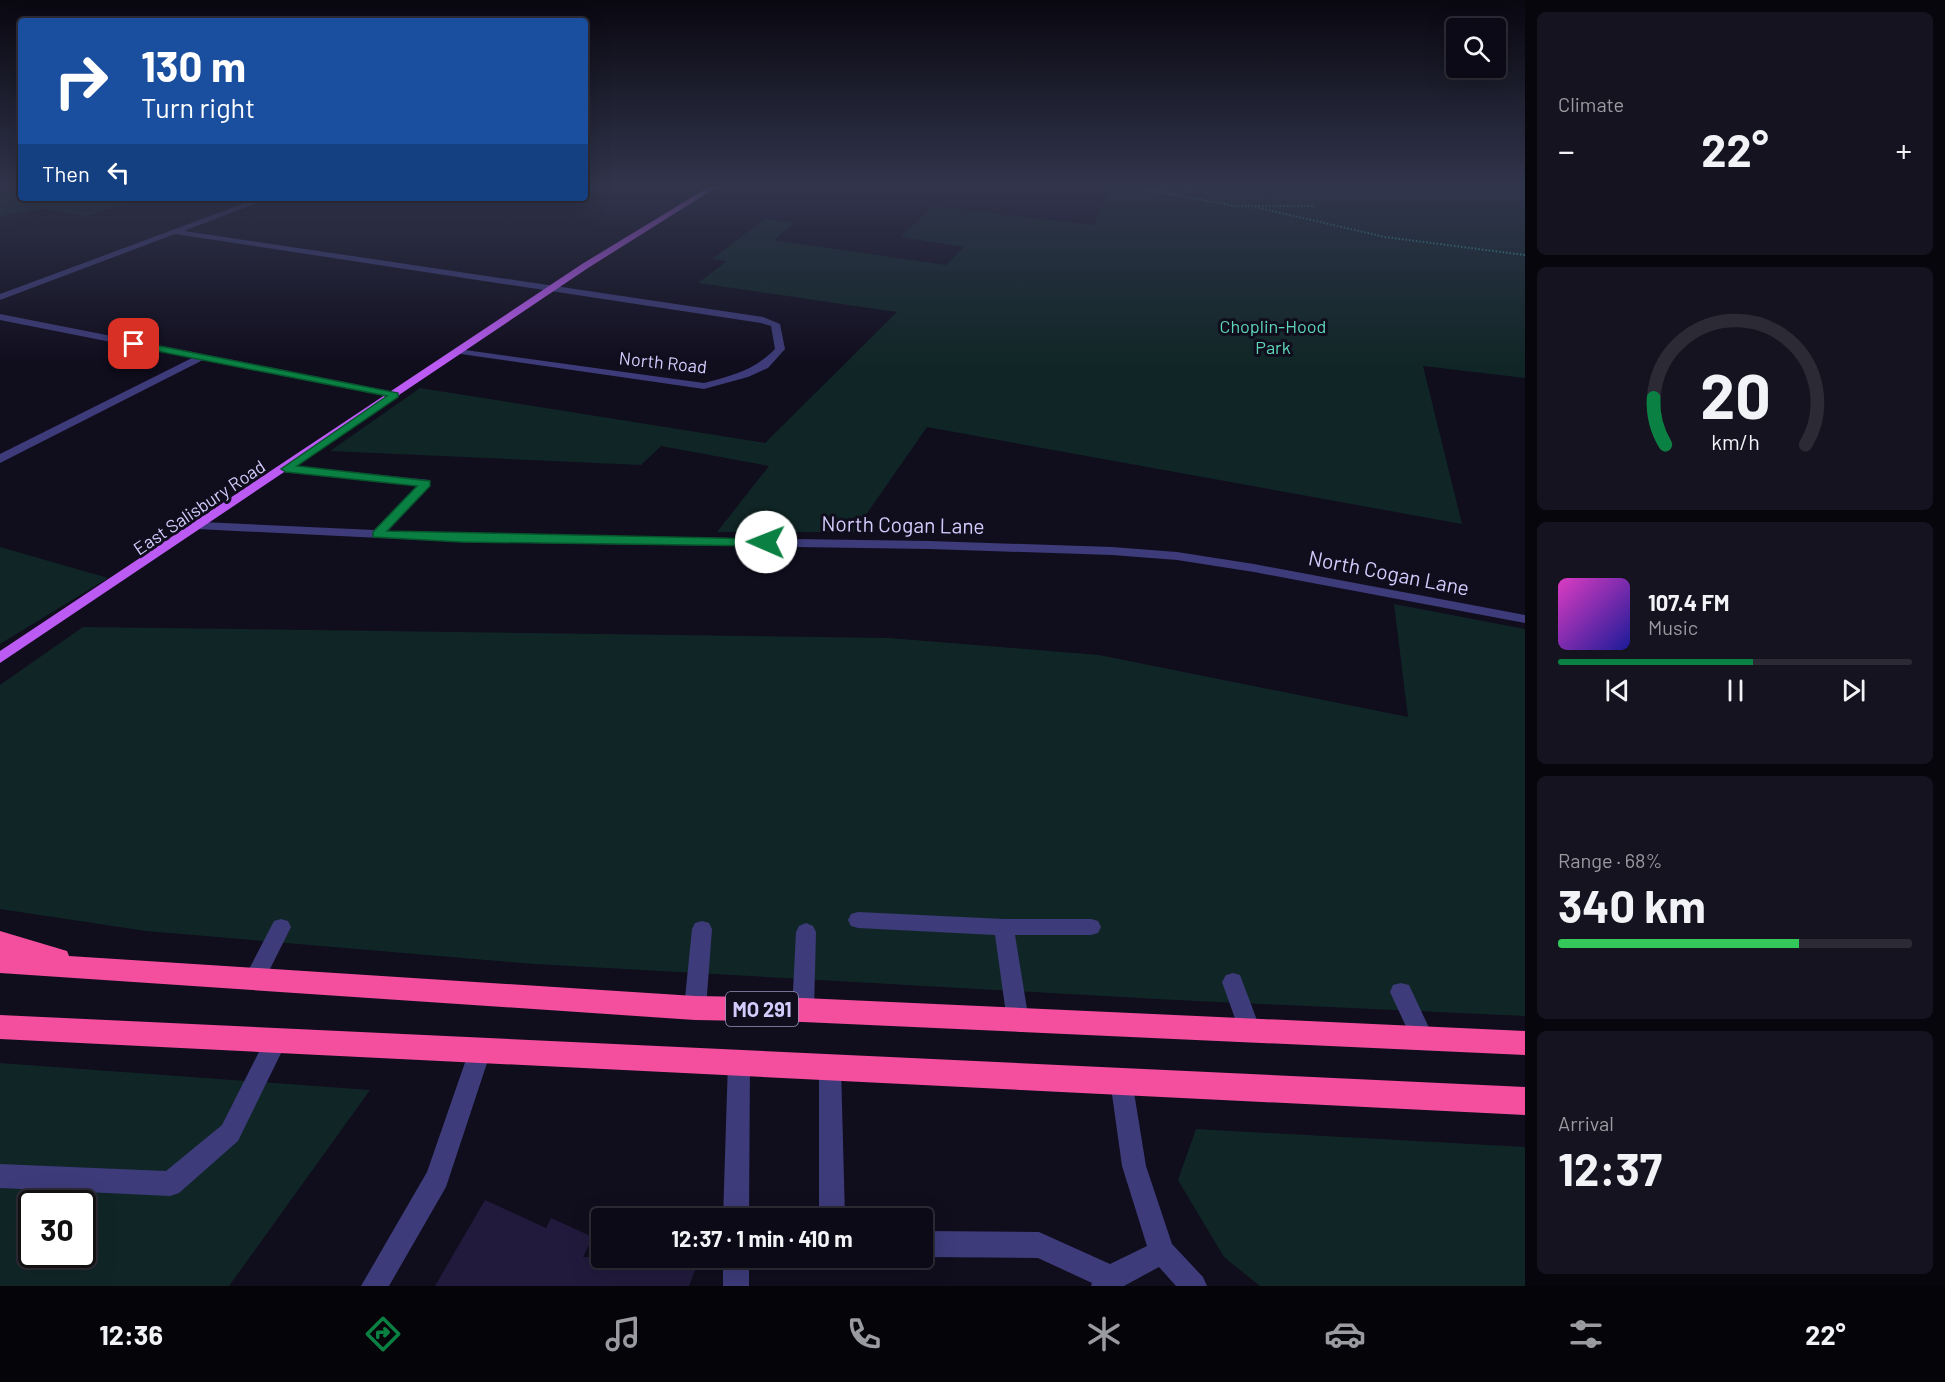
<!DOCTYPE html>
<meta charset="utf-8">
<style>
:root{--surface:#0c0a16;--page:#15131f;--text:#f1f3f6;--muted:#9a9aa1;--line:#2c2b35;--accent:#0b8043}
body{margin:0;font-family:Barlow,sans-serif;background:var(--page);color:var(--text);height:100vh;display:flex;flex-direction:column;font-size:22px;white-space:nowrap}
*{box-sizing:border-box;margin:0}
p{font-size:20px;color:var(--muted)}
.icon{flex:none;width:33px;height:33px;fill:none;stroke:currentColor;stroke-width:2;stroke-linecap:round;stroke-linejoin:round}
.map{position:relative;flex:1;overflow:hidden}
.side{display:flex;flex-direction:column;gap:12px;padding:12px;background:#07060c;width:420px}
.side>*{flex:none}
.hud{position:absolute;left:18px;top:18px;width:570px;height:183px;border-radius:6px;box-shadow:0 6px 24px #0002,0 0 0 2px var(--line);background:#1a4fa0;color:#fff;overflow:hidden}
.controls{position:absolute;left:1446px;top:18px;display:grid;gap:12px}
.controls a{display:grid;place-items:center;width:60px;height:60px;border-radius:6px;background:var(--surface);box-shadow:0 6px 24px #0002,0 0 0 2px var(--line);font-size:30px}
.speed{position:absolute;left:18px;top:1190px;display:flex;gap:12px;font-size:30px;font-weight:700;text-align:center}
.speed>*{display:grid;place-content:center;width:78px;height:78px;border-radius:50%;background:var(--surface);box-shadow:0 6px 24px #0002,0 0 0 2px var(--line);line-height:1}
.speed .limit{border:3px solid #111;border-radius:9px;background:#fff;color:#111}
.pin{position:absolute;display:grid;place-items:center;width:51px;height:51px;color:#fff;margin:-26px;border-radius:12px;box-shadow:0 3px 9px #0006}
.me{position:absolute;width:66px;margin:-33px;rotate:271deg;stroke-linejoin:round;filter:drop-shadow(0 0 4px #0008)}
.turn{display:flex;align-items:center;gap:21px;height:126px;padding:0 24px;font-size:27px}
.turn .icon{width:78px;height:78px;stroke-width:2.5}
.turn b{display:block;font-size:42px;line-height:51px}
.then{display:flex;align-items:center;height:57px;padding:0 24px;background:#0003;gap:12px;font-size:22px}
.big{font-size:45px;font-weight:700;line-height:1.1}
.side .card{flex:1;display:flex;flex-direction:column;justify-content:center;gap:9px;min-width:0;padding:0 21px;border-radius:9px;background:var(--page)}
.side .dial{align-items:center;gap:0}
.dial svg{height:156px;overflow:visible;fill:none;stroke:var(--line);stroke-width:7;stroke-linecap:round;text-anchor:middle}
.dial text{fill:var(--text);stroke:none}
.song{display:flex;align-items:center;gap:18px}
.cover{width:72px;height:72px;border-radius:9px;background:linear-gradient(135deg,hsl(310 70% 55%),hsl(240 70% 35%))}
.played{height:6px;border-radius:3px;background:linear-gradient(90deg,var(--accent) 55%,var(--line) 55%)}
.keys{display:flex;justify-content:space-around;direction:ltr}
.heat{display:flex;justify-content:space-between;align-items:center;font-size:33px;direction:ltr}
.charge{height:9px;border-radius:4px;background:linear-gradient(90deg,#34c759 68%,var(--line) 0)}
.trip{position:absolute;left:591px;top:1208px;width:342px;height:60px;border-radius:6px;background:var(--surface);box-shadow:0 6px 24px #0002,0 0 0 2px var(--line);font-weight:700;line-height:60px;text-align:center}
.dock{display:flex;height:96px;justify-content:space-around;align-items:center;background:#050409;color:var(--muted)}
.dock .icon{width:42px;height:42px}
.dock .selected{color:var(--accent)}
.dock b{font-size:27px;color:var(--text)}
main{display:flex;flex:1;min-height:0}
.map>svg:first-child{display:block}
</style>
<main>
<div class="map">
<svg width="1525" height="1286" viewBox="0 0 1525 1286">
<rect width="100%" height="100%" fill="#100d1d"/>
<path fill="#102626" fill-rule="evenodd" d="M 0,185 L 21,185 L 21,198 L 141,198 L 88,216 L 42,209 L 0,216 Z
M 1111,185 L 1318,185 L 1347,188 L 1347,185 L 1525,185 L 1525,378 L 1423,366 L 1462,524 L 927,427 L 854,532 L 717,532 L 769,466 L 661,446 L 641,465 L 330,451 L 420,388 L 765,443 L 897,312 L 698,283 L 727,261 L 712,259 L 765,219 L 794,223 L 774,240 L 946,265 L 964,247 L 901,237 L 933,206 L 1094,225 Z
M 0,547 L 108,578 L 0,644 Z
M 1394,604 L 1525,629 L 1525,1016 L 1176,1000 L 535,964 L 146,931 L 0,909 L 0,685 L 83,627 L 889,638 L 1099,655 L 1408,717 Z
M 0,1063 L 370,1090 L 229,1286 L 0,1286 ZM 32,1203 L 82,1203 L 82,1254 L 32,1254 Z
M 1196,1129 L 1525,1147 L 1525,1286 L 1260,1286 L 1224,1257 L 1178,1180 Z"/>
<path fill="#211a3c" d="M 485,1200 L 546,1228 L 551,1218 L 593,1237 L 583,1257 L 700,1257 L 689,1286 L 435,1286 Z"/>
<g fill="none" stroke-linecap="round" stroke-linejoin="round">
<path stroke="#35a7a0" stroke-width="2" stroke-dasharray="1.5 2" stroke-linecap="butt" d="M 1117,185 L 1237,206 L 1314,206
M 1179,185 L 1156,189 L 1173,194 L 1192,188 L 1185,185
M 1255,207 L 1385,237 L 1525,255"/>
<path fill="#3d3b79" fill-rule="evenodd" d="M 259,198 L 270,198 L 184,231 L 763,317 L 780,324 L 785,349 L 768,368 L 748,377 L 704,389 L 461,354 L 458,353 L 458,349 L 704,383 C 733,375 753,371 775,349 L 771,326 L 761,323 L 175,234 L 0,300 L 0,294 Z
M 0,314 L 395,392 L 400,395 L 395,398 L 203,360 L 0,463 L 0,454 L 192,358 L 0,320 Z
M 286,465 L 430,480 L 430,486 L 388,531 L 461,534 L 930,541 L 1112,547 L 1177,552 L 1254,564 L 1525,615 L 1525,623 L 1254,572 L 1177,560 L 1112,555 L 930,549 L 461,542 L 197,529 L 196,526 L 202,522 L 374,530 L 417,486 L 282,472 L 282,466 Z
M 858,912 L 1004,919 L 1091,919 L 1098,921 L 1101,927 L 1098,933 L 1091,935 L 1015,935 L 1029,1021 L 1026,1028 L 1018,1031 L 1010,1028 L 1007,1021 L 995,935 L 858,928 L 851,926 L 848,920 L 851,914 Z
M 281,919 L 288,921 L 291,927 L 261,987 L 254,989 L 247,987 L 243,980 L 247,973 L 274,921 Z
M 702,921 L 709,923 L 712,929 L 706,1008 L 703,1015 L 695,1018 L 687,1015 L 684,1008 L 692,929 L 695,923 Z
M 806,923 L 813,926 L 816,932 L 814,1010 L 811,1017 L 803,1020 L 795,1017 L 792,1010 L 796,932 L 799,926 Z
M 1233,973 L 1240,975 L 1261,1031 L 1258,1038 L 1250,1041 L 1242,1038 L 1222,982 L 1226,975 Z
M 1401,983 L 1409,985 L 1431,1032 L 1434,1039 L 1431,1046 L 1423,1049 L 1415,1046 L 1390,992 L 1393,985 Z
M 276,1031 L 284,1034 L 287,1041 L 238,1141 L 179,1193 L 170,1196 L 0,1188 L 0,1164 L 166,1171 L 222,1125 L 268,1034 Z
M 480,1041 L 488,1044 L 491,1051 L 446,1187 L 389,1286 L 361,1286 L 427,1172 L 469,1051 L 472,1044 Z
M 739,1051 L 747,1055 L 750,1062 L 749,1218 L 723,1218 L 728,1062 L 731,1055 Z
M 830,1056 L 838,1059 L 841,1067 L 845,1218 L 819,1218 L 819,1067 L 822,1059 Z
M 1121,1069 L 1129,1072 L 1132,1080 L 1146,1166 L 1172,1244 L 1203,1277 L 1207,1286 L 1176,1286 L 1159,1267 L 1124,1286 L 1091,1286 L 1092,1283 L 1038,1258 L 922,1257 L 922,1231 L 1039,1232 L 1110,1264 L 1147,1246 L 1122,1166 L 1110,1080 L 1113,1072 Z
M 723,1257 L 749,1257 L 749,1286 L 723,1286 Z"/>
<path fill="#bb5bf4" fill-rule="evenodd" d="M 712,185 L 720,185 L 588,268 L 0,663 L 0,651 L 582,264 Z"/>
<path fill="#f34f9e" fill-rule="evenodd" d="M 0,931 L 67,951 L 69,956 L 695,996 L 803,998 L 1525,1031 L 1525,1055 L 803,1022 L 695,1020 L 0,973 Z
M 0,1015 L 1525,1087 L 1525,1115 L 0,1039 Z"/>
</g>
<linearGradient id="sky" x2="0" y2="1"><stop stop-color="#090710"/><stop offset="0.51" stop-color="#31354c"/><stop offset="1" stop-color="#31354c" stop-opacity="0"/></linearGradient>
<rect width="1525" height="365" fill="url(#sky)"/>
<path fill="#0b8043" stroke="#07532c" stroke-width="1.5" d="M 134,341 L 398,393 L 398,397 L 297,466 L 430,481 L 430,486 L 387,531 L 766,539 L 772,542 L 766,546 L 461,542 L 373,537 L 373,532 L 417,486 L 286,472 L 281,469 L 387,396 L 131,346 L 131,342 Z"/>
<g text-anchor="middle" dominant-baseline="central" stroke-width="6" stroke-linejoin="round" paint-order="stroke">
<g font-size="18" fill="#5ed6b8" stroke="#100d1d">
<text x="1273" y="326">Choplin-Hood<tspan x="1273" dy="21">Park</tspan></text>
</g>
<g font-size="18" fill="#d2ccfc" stroke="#100d1d">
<text transform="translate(663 362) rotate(6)">North Road</text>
<text transform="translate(199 507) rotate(-34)">East Salisbury Road</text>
</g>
<rect fill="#100d1d" stroke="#9893b9" stroke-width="1.5" x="726" y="992" width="72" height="34" rx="4.5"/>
<g font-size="20" font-weight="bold" fill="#d2ccfc">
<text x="762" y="1009">MO 291</text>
</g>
<g font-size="21" fill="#d2ccfc" stroke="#100d1d">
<text transform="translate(903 524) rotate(1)">North Cogan Lane</text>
<text transform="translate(1389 572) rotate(11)">North Cogan Lane</text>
</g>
</g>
</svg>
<div class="controls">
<a><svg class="icon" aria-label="search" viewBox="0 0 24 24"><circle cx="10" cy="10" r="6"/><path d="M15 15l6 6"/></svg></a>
</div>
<div class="speed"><div class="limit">30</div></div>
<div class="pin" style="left:134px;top:344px;background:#d93025"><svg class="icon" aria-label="arrive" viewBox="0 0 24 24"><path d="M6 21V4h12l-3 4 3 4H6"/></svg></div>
<svg class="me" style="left:766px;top:542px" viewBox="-20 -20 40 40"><circle r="19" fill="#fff"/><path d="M0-13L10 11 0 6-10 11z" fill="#0b8043"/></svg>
<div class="trip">12:37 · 1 min · 410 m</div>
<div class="hud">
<div class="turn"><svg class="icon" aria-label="right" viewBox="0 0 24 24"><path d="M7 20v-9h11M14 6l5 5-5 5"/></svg><div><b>130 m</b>Turn right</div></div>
<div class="then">Then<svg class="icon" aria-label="left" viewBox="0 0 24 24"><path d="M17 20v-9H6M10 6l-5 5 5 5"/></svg></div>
</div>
</div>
<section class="side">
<div class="card"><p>Climate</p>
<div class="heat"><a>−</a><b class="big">22°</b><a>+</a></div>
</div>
<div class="card dial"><svg viewBox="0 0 100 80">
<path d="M14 69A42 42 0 1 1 86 69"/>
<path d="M14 69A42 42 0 0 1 8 45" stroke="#0b8043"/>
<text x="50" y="56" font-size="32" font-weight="700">20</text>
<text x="50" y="72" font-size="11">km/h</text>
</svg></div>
<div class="card">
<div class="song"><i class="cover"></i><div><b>107.4 FM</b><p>Music</p></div></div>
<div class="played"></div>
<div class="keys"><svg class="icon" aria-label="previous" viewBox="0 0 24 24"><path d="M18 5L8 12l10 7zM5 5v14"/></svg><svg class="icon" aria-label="pause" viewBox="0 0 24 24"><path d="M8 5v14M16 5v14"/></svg><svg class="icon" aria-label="next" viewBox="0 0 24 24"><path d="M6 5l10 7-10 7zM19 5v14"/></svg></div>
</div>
<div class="card"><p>Range · 68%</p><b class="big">340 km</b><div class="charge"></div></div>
<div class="card"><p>Arrival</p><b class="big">12:37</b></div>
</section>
</main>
<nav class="dock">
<b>12:36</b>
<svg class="icon selected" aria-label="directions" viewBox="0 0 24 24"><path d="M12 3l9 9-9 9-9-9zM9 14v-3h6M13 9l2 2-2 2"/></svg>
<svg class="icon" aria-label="music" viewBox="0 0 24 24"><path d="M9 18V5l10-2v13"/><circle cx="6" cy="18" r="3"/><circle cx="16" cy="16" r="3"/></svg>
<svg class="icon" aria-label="phone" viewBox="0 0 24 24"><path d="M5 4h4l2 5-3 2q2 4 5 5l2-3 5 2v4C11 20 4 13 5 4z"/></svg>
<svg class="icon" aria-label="climate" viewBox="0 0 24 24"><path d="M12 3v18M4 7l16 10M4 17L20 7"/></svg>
<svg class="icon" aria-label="car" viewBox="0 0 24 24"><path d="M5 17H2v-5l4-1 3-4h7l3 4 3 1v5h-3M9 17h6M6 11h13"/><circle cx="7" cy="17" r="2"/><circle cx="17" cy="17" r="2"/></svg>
<svg class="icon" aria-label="filters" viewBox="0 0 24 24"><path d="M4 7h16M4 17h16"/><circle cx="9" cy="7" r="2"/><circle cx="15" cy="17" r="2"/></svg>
<b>22°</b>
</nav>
